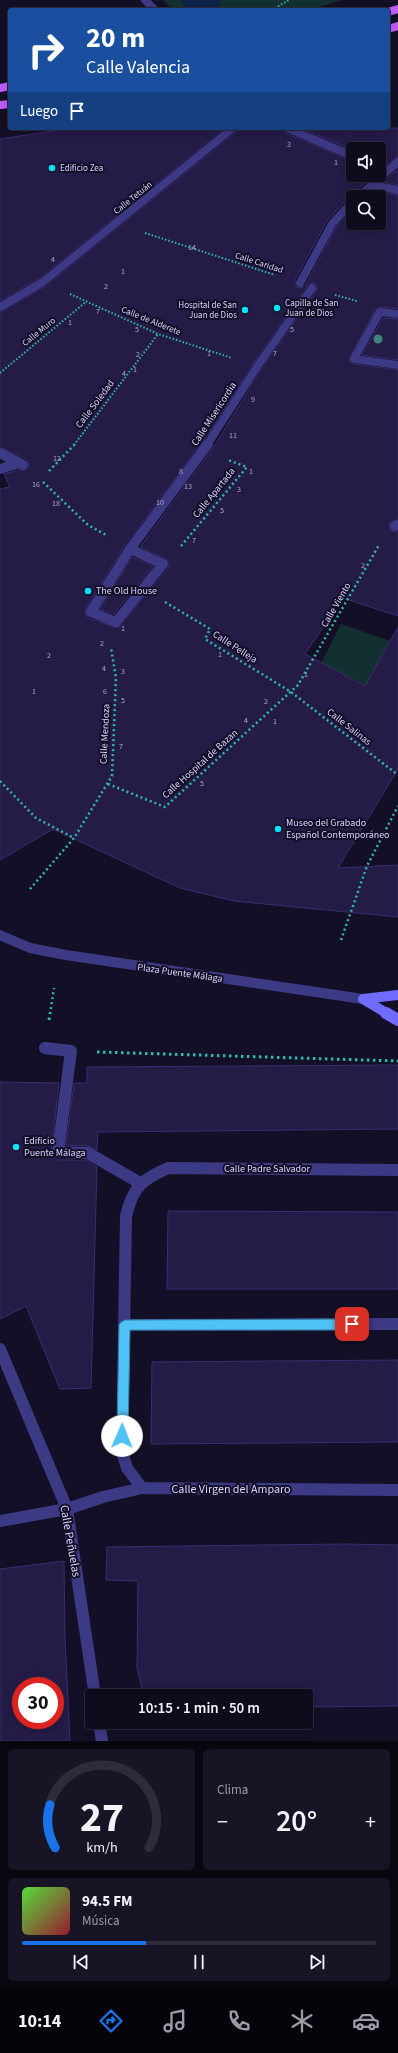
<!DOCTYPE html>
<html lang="es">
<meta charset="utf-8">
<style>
:root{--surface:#0e0b1c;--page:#171425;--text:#f1f3f6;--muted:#9b9ba3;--line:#2e2b3b;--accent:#1a73e8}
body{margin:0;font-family:"Source Sans 3",sans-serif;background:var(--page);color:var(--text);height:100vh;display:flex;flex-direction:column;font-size:15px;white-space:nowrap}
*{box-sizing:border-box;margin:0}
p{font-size:13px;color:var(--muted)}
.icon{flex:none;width:22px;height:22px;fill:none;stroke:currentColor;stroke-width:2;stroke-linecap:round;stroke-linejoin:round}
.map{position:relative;height:1741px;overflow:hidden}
.panel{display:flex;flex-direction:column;gap:8px;padding:8px;background:#08060f;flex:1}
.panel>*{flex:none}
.hud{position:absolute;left:8px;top:8px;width:382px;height:122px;border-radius:4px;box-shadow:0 2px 10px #0003,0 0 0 1px var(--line);background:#1a4fa0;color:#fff;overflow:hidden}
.controls{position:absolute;left:346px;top:142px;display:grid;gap:8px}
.controls a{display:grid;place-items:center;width:40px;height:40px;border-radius:4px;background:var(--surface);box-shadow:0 2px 10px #0003,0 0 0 1px var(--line);font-size:20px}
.speed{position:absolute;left:12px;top:1677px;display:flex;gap:8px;font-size:20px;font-weight:700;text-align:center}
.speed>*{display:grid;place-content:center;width:52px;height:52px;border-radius:50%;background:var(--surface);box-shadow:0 2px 10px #0003,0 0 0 1px var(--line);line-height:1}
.speed .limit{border:6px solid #d22;background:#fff;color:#111}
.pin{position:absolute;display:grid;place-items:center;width:34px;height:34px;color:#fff;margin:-17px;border-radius:8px;box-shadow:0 2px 6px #0006}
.me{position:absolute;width:44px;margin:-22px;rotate:1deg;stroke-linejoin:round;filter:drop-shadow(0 0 3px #0008)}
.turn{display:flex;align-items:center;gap:14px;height:84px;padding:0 12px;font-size:18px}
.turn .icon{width:52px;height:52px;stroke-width:2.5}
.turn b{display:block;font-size:28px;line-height:34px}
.then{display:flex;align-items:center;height:38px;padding:0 12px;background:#0003;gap:8px;font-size:15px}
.big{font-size:30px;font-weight:600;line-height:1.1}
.panel .widget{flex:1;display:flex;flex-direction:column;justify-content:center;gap:6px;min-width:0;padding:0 14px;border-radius:6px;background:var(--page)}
.panel .dial{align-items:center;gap:0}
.dial svg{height:104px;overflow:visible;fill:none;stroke:var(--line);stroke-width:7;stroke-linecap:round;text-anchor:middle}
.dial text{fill:var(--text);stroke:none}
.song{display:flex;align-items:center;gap:12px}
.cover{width:48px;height:48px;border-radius:6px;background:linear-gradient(135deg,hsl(110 70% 55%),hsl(350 70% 35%))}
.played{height:4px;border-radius:2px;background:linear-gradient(90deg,var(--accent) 35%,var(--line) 35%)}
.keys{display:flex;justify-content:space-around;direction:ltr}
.heat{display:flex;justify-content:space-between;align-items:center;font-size:22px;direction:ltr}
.panel .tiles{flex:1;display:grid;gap:8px;grid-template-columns:1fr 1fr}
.widget:last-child{grid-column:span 2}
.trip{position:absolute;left:85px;top:1689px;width:228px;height:40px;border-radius:4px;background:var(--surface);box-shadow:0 2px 10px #0003,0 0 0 1px var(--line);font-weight:600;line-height:40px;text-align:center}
.tab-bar{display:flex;height:64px;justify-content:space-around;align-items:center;background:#06040b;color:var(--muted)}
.tab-bar .icon{width:28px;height:28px}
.tab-bar .active{color:var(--accent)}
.tab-bar b{font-size:18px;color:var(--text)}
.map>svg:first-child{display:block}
</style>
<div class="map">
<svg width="398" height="1741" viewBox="0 0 398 1741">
<rect width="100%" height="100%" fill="#130f26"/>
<path fill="#12302f" d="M 163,0 L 342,0 L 310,10 L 173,10 Z
M 341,624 L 390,641 L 367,686 L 321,663 Z"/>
<path fill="#0c2248" d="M 182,0 L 221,0 L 222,1 C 217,14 193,12 184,6 Z"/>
<path fill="#241b47" stroke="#3b2d73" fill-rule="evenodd" d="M 73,128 L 225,128 L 40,278 L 0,301 L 0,139 Z
M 238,128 L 282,128 L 285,133 L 353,161 L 353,175 L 375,175 L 349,197 L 327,221 L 295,280 L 295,285 L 298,288 L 305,286 L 336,227 L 353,209 L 353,223 L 379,223 L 379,197 L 366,197 L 373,191 L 398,195 L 398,309 L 381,307 L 376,309 L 349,359 L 353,364 L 398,370 L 398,519 L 391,522 L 389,525 L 391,531 L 398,532 L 398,616 L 343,598 L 305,654 L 365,686 L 398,627 L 398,769 L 338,868 L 398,865 L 398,917 L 234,901 L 180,888 L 53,829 L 0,860 L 0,489 L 10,487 L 4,474 L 19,470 L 26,470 L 29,465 L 26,459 L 0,447 L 0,312 L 46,286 L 236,132 ZM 312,283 L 317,285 L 316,291 L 261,370 L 213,448 L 140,547 L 166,559 L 169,564 L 168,568 L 118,628 L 88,618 L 85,613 L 86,609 L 125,545 L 205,439 L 253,364 L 308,285 Z
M 300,128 L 398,128 L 398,157 L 379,172 L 379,149 L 353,150 Z
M 398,169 L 398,185 L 383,182 Z
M 383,318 L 398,319 L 398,360 L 362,355 Z
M 132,557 L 153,566 L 114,614 L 100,609 Z
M 398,1065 L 398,1129 L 98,1132 L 97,1150 L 88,1146 L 66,1145 L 74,1083 L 87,1083 L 87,1067 Z
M 0,1082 L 59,1083 L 51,1155 L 58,1160 L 86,1160 L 97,1167 L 91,1388 L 60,1389 L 26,1306 L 0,1319 Z
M 168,1211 L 398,1212 L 398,1289 L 167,1289 Z
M 398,1360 L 398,1442 L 151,1444 L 152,1362 Z
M 344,1544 L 398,1545 L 398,1706 L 306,1707 L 306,1696 L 144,1696 L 137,1668 L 138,1581 L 106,1580 L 107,1547 Z
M 64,1561 L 65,1638 L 70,1741 L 0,1741 L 0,1569 ZM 21,1686 L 55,1686 L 55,1720 L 21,1720 Z"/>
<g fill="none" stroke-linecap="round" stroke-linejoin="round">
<path stroke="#2fb8b0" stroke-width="2" stroke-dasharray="1.5 2" stroke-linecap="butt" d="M 272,10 L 289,0
M 145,233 L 275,275
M 70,294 L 158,334 L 232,358
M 335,295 L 357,301
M 0,373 L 87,301
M 74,445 L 158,334"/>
<path stroke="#2fb8b0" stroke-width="2.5" stroke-dasharray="2 3" stroke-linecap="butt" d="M 49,471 L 75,444
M 43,482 L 88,525 L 108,536
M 181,546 L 247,467 L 228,460
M 165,602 L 210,629 L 205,639 L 291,692 L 398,775
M 0,781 L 36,818 L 74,838
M 108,784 L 165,807 L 298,685 L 379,545
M 30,889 L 74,838 L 112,776 L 116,678 L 111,648
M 341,940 L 367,866 L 398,806
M 50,1014 L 54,988"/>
<path stroke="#2fb8b0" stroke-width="3" stroke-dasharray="2.5 3.5" stroke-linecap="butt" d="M 49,1020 L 50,1013
M 97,1052 L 398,1061"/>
<path stroke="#3d3a85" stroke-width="8" d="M 145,0 L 155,10
M 287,128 L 353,156
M 372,185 L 398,190
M 358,197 L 398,162
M 300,283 L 332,224 L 353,201
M 0,307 L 43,282 L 233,128
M 398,314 L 380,312 L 354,359 L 398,365
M 207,445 L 257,367 L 312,288"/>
<path stroke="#3d3a85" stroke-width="10" d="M 0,453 L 23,465
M 0,469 L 19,463
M 395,526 L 398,525
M 130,549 L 163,564 L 116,622 L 91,612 Z
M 130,549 L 208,444
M 0,935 L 30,948 L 66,955 L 363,999"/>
<path stroke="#3d3a85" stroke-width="12" d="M 45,1048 L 71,1051 L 58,1152 L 88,1153 L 140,1183
M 125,1325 L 398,1324
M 0,1349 L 67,1509 L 95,1696
M 142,1488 L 127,1468 L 122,1452 L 126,1216 C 133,1187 141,1180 168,1168 L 398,1170
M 0,1521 L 67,1509 L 103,1497 L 142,1488 L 398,1490
M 99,1722 L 102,1741"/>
<path stroke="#6f6bff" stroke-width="10" d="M 363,999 L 388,1014
M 363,999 L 398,995"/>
<path stroke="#6f6bff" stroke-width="12" d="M 386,1013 L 398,1020"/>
<path stroke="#c25bff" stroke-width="8" d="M 388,12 L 398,9
M 388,29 L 398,26
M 0,88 L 10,86
M 0,105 L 10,104"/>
</g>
<circle fill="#3d827b" cx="378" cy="339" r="4.5"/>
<path fill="#4fc3f7" stroke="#337fa1" d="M 352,1319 L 356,1321 L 357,1324 L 356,1328 L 352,1330 L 130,1330 L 128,1436 L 126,1440 L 122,1442 L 118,1440 L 117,1436 L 119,1325 L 121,1322 L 125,1320 Z"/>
<g fill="#00e5ff" stroke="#130f26" stroke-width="1.5">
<circle cx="52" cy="168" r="4"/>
<circle cx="277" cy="308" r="4"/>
<circle cx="245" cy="310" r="4"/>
<circle cx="88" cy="591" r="4"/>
<circle cx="278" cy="829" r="4"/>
<circle cx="16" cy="1147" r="4"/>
</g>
<g text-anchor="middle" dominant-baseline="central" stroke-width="4" stroke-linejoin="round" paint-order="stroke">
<g font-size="8" fill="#aca6d1">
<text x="289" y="144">3</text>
<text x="336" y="162">1</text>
<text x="192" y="247">14</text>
<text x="53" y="259">4</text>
<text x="123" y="271">1</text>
<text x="106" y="286">2</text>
<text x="98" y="311">7</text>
<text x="70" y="322">1</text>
<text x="137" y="329">5</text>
<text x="292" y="329">5</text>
<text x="209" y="353">1</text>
<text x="275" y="353">7</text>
<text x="138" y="354">2</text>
<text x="135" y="369">1</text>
<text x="124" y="373">4</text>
<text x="253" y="399">9</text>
<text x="233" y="435">11</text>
<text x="57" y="458">12</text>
<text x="181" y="471">8</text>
<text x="251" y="471">1</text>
<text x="36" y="484">16</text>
<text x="188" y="486">13</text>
<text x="239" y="489">3</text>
<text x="160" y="502">10</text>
<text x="56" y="503">18</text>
<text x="222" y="510">5</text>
<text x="194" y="540">7</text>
<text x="363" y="565">2</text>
<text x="123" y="628">1</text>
<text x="102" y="643">2</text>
<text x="220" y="654">1</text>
<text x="49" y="655">2</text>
<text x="104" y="668">4</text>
<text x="123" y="671">3</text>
<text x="306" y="674">1</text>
<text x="34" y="691">1</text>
<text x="105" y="691">6</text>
<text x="123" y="700">5</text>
<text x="266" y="701">2</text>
<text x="246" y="720">4</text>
<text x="275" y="721">1</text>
<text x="121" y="746">7</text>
<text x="202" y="783">5</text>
</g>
<g font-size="9" fill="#d9d4ff" stroke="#130f26" text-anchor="start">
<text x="60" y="168">Edificio Zea</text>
<text x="285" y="303">Capilla de San<tspan x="285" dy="10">Juan de Dios</tspan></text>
<text x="237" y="305" text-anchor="end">Hospital de San<tspan x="237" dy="10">Juan de Dios</tspan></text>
</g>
<g font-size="9" fill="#d9d4ff" stroke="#130f26">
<text transform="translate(133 198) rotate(-39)">Calle Tetuán</text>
<text transform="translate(259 263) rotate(18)">Calle Caridad</text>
<text transform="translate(151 321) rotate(22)">Calle de Alderete</text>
<text transform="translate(39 332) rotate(-39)">Calle Muro</text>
</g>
<g font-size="10" fill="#d9d4ff" stroke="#130f26">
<text transform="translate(95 404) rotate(-53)">Calle Soledad</text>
<text transform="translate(214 414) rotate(-57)">Calle Misericordia</text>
<text transform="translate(214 493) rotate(-51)">Calle Apartada</text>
<text transform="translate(336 605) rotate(-60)">Calle Viento</text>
<text transform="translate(235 647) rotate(33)">Calle Pelleja</text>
<text transform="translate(349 727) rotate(38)">Calle Salinas</text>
<text transform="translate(105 734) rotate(-87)">Calle Mendoza</text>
<text transform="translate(200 764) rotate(-42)">Calle Hospital de Bazan</text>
<text transform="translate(180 973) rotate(8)">Plaza Puente Málaga</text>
<text x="267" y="1169">Calle Padre Salvador</text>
</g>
<g font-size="10" fill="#d9d4ff" stroke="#130f26" text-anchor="start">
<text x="96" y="591">The Old House</text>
<text x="286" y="823">Museo del Grabado<tspan x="286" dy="12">Español Contemporáneo</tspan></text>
<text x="24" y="1141">Edificio<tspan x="24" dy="12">Puente Málaga</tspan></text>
</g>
<g font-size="12" fill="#d9d4ff" stroke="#130f26">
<text x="231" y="1489">Calle Virgen del Amparo</text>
<text transform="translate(70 1541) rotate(80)">Calle Peñuelas</text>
</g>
</g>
</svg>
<div class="controls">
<a><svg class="icon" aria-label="sound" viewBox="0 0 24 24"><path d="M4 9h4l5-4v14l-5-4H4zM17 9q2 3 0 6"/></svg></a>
<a><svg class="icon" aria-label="search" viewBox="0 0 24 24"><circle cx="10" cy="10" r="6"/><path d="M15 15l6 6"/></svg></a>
</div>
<div class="speed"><div class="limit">30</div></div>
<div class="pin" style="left:352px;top:1324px;background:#d93025"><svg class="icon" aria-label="arrive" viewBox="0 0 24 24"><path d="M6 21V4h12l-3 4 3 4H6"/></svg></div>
<svg class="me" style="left:122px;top:1436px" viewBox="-20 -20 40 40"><circle r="19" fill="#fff"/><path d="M0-13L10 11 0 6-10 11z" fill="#4fc3f7"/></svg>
<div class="trip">10:15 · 1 min · 50 m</div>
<div class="hud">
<div class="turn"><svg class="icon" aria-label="right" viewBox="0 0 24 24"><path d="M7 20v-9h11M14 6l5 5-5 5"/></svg><div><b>20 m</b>Calle Valencia</div></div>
<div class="then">Luego<svg class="icon" aria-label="arrive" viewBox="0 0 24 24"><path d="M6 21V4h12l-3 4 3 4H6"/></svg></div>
</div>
</div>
<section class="panel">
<div class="tiles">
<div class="widget dial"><svg viewBox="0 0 100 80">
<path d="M14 69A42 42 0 1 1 86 69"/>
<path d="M14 69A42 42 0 0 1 10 36" stroke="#1a73e8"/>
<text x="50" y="56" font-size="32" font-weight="700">27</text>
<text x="50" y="72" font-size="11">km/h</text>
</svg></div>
<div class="widget"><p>Clima</p>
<div class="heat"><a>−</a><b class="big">20°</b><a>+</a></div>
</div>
<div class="widget">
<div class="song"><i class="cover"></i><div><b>94.5 FM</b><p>Música</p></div></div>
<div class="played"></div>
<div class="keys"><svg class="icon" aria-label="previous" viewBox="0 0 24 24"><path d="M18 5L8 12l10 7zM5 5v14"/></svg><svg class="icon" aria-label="pause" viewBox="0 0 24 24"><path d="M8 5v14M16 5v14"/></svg><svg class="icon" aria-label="next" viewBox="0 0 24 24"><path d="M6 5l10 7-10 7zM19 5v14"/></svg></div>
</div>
</div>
</section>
<nav class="tab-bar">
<b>10:14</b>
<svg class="icon active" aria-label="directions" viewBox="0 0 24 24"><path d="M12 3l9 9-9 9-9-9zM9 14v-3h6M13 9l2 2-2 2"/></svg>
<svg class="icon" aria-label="music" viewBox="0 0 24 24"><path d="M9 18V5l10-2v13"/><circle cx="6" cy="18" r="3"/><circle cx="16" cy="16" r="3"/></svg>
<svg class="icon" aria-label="phone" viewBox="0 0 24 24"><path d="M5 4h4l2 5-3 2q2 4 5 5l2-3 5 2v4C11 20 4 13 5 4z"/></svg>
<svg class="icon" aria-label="climate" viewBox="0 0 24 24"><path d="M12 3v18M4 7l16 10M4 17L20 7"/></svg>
<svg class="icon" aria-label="car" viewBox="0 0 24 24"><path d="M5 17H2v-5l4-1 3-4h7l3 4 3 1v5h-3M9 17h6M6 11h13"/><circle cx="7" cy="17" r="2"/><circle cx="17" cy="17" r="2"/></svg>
</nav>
